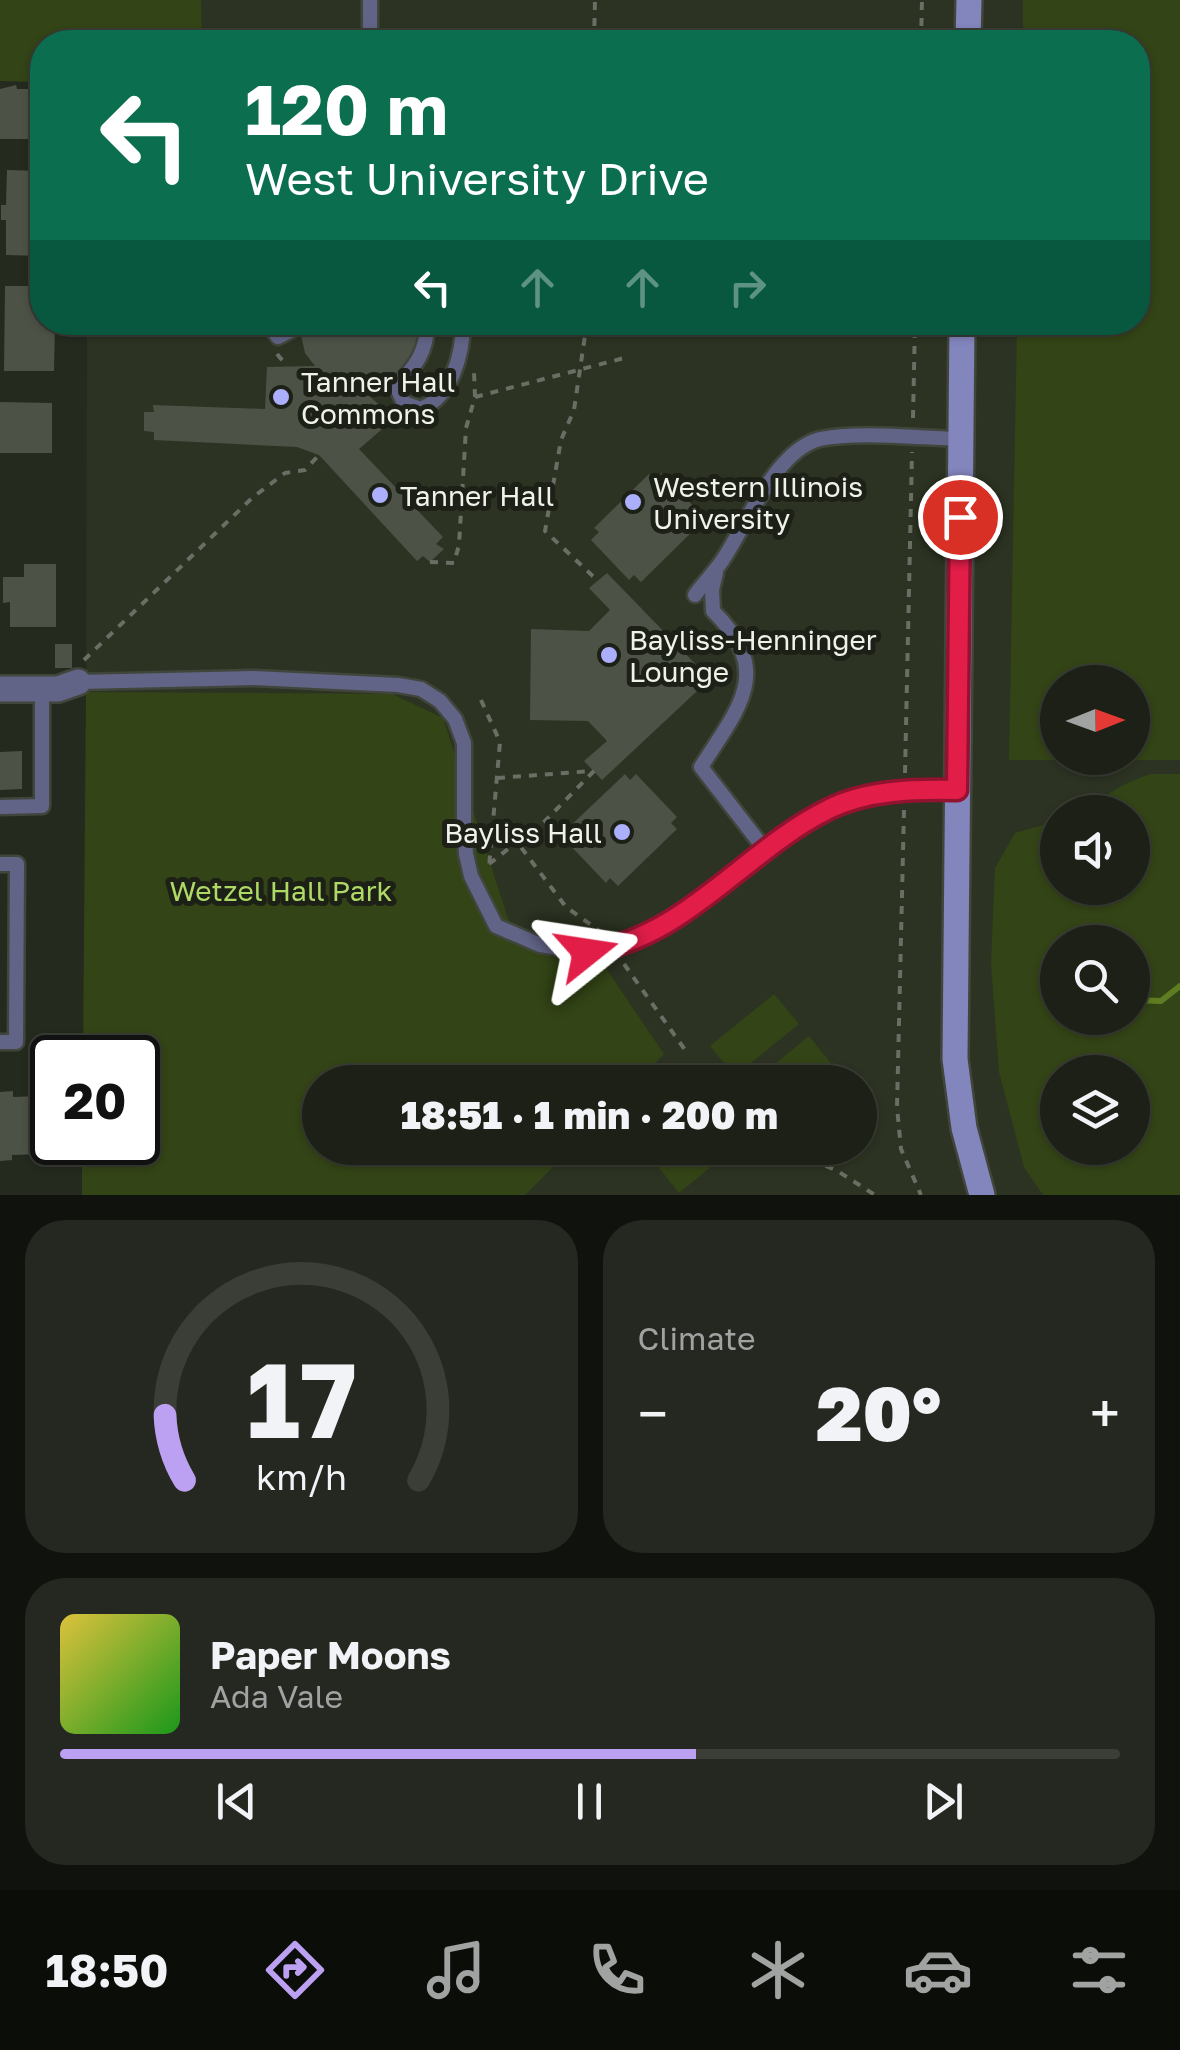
<!DOCTYPE html>
<meta charset="utf-8">
<style>
:root{--surface:#1c2017;--page:#252820;--text:#f1f3f6;--muted:#a0a3a1;--line:#3a3e36;--accent:#bca0f2}
body{margin:0;font-family:"Golos Text",sans-serif;background:var(--page);color:var(--text);height:100vh;display:flex;flex-direction:column;font-size:38px;white-space:nowrap}
*{box-sizing:border-box;margin:0}
p{font-size:32px;color:var(--muted)}
.icon{flex:none;width:55px;height:55px;fill:none;stroke:currentColor;stroke-width:2;stroke-linecap:round;stroke-linejoin:round}
.map{position:relative;height:1195px;overflow:hidden}
.panel{display:flex;flex-direction:column;gap:25px;padding:25px;background:#0f120d;flex:1}
.panel>*{flex:none}
.banner{position:absolute;left:30px;top:30px;width:1120px;height:305px;border-radius:40px;box-shadow:0 2px 8px #0004,0 0 0 2px var(--line);background:#0b6e4f;color:#fff;overflow:hidden}
.needle{width:65px;rotate:89deg}
.fabs{position:absolute;left:1040px;top:665px;display:grid;gap:20px}
.fabs a{display:grid;place-items:center;width:110px;height:110px;border-radius:50%;background:var(--surface);box-shadow:0 2px 8px #0004,0 0 0 2px var(--line);font-size:50px}
.speed{position:absolute;left:30px;top:1035px;display:flex;gap:20px;font-size:50px;font-weight:700;text-align:center}
.speed>*{display:grid;place-content:center;width:130px;height:130px;border-radius:50%;background:var(--surface);box-shadow:0 2px 8px #0004,0 0 0 2px var(--line);line-height:1}
.speed .limit{border:5px solid #111;border-radius:15px;background:#fff;color:#111}
.pin{position:absolute;display:grid;place-items:center;width:85px;height:85px;color:#fff;margin:-42px;border:5px solid #fff;border-radius:50%;box-shadow:0 2px 10px #0007}
.me{position:absolute;width:110px;margin:-55px;rotate:75deg;stroke-linejoin:round;filter:drop-shadow(0 0 8px #0008)}
.turn{display:flex;align-items:center;gap:35px;height:210px;padding:0 50px;font-size:45px}
.turn .icon{width:130px;height:130px;stroke-width:2.5}
.turn b{display:block;font-size:70px;line-height:85px}
.lanes{display:flex;align-items:center;height:95px;padding:0 50px;background:#0003;justify-content:center;gap:50px;direction:ltr}
.lanes .off{opacity:.35}
.big{font-size:75px;font-weight:800;line-height:1.1}
.panel .tile{flex:1;display:flex;flex-direction:column;justify-content:center;gap:15px;min-width:0;padding:0 35px;border-radius:40px;background:var(--page)}
.panel .dial{align-items:center;gap:0}
.dial svg{height:260px;overflow:visible;fill:none;stroke:var(--line);stroke-width:7;stroke-linecap:round;text-anchor:middle}
.dial text{fill:var(--text);stroke:none}
.song{display:flex;align-items:center;gap:30px}
.cover{width:120px;height:120px;border-radius:15px;background:linear-gradient(135deg,hsl(50 70% 55%),hsl(120 70% 35%))}
.played{height:10px;border-radius:5px;background:linear-gradient(90deg,var(--accent) 60%,var(--line) 60%)}
.keys{display:flex;justify-content:space-around;direction:ltr}
.heat{display:flex;justify-content:space-between;align-items:center;font-size:55px;direction:ltr}
.panel .tiles{flex:1;display:grid;gap:25px;grid-template-columns:1fr 1fr}
.tile:last-child{grid-column:span 2}
.trip{position:absolute;left:302px;top:1065px;width:575px;height:100px;border-radius:50px;background:var(--surface);box-shadow:0 2px 8px #0004,0 0 0 2px var(--line);font-weight:800;line-height:100px;text-align:center}
.menu{display:flex;height:160px;justify-content:space-around;align-items:center;background:#0b0d09;color:var(--muted)}
.menu .icon{width:70px;height:70px}
.menu .active{color:var(--accent)}
.menu b{font-size:45px;color:var(--text)}
.map>svg:first-child{display:block}
</style>
<div class="map">
<svg width="1180" height="1195" viewBox="0 0 1180 1195">
<rect width="100%" height="100%" fill="#252a1f"/>
<path fill="#2c3322" fill-rule="evenodd" d="M 92,0 L 1180,0 L 1180,1195 L 82,1195 L 138,1142 L 138,1058 L 85,1057 L 87,323 L 1138,322 L 1138,42 L 90,42 ZM 1058,682 L 1132,682 L 1132,758 L 1058,758 ZM 1058,812 L 1132,812 L 1132,888 L 1058,888 ZM 1058,942 L 1132,942 L 1132,1018 L 1058,1018 ZM 1058,1072 L 1132,1072 L 1132,1148 L 1058,1148 ZM 320,1082 L 860,1082 L 860,1148 L 320,1148 Z"/>
<path fill="#334416" fill-rule="evenodd" d="M 0,0 L 201,0 L 202,42 L 42,42 L 42,82 L 0,81 Z
M 1023,0 L 1180,0 L 1180,760 L 1009,760 L 1017,323 L 1138,322 L 1138,42 L 1023,42 ZM 1058,682 L 1132,682 L 1132,758 L 1058,758 Z
M 86,692 L 392,694 L 443,718 L 516,943 L 552,957 L 601,961 L 664,1054 L 636,1082 L 320,1082 L 320,1148 L 572,1148 L 525,1195 L 82,1195 L 82,1143 L 138,1142 L 138,1058 L 83,1057 Z
M 1151,774 L 1180,774 L 1180,1195 L 1043,1195 L 1024,1167 L 999,1072 L 991,964 L 995,868 L 1015,833 L 1057,821 L 1058,888 L 1132,888 L 1132,812 L 1083,812 C 1105,795 1124,782 1151,774 ZM 1132,942 L 1132,1018 L 1058,1018 L 1058,942 ZM 1132,1072 L 1132,1148 L 1058,1148 L 1058,1072 Z
M 774,994 L 799,1024 L 735,1076 L 710,1046 Z
M 809,1036 L 833,1066 L 814,1082 L 753,1082 Z
M 674,1148 L 734,1148 L 679,1193 L 655,1163 Z"/>
<g fill="none" stroke-linecap="round" stroke-linejoin="round">
<path stroke="#5e7d22" stroke-width="6" d="M 1132,1000 L 1161,1001 L 1180,986
M 1056,1011 L 1058,1010"/>
</g>
<path fill="#4d5247" d="M 16,85 L 17,89 L 42,89 L 42,139 L 0,139 L 0,89 Z
M 7,170 L 42,171 L 42,256 L 6,255 L 6,220 L 1,220 L 1,205 L 6,205 Z
M 5,286 L 42,286 L 42,322 L 55,322 L 54,371 L 4,371 Z
M 298,322 L 422,322 L 416,353 L 397,375 L 370,385 L 355,384 L 395,418 L 359,449 L 443,537 L 436,544 L 444,549 L 430,562 L 423,556 L 417,561 L 319,455 L 297,447 L 154,440 L 154,432 L 144,431 L 144,412 L 154,412 L 153,405 L 265,409 L 267,367 L 315,366 L 305,353 Z
M 0,402 L 52,403 L 52,453 L 0,453 Z
M 661,473 L 701,514 L 695,520 L 699,525 L 641,582 L 634,575 L 629,580 L 591,540 L 599,532 L 594,528 L 649,474 L 654,479 Z
M 24,564 L 56,564 L 56,627 L 10,627 L 10,602 L 3,603 L 3,577 L 24,577 Z
M 607,573 L 710,679 L 602,780 L 584,761 L 607,741 L 588,721 L 530,720 L 531,629 L 589,631 L 610,610 L 589,588 Z
M 55,644 L 72,644 L 72,668 L 55,668 Z
M 22,751 L 22,789 L 0,790 L 0,752 Z
M 625,774 L 630,780 L 636,774 L 677,817 L 671,823 L 677,829 L 618,886 L 610,878 L 606,883 L 567,842 L 574,836 L 567,829 Z
M 13,1091 L 13,1097 L 41,1096 L 43,1154 L 12,1155 L 12,1160 L 0,1161 L 0,1092 Z"/>
<g fill="none" stroke-linecap="round" stroke-linejoin="round">
<g stroke="#41463c" stroke-width="19">
<path id="lane" d="M 370,42 L 370,0
M 267,322 L 278,337 L 290,331 L 292,322
M 427,322 C 428,350 415,368 396,386 L 404,403 L 421,409 C 452,396 463,354 463,322
M 716,573 L 712,590 L 713,611 C 775,672 738,708 701,767 L 766,851
M 695,595 C 704,582 716,571 724,558 C 747,523 776,450 820,439 C 858,431 920,438 960,439
M 78,682 L 254,678 L 398,685 L 421,689 L 440,701 L 455,719 L 464,743 L 464,824 L 466,854 L 471,876 L 496,926 L 540,945 L 587,952 L 617,948 L 698,904 L 766,851 L 830,808 L 905,789 L 957,789
M 0,807 L 42,806 L 42,689
M 0,864 L 17,864 L 16,1042 L 0,1042"/>
</g>
<g stroke="#41463c" stroke-width="30">
<path id="street" d="M 0,689 L 58,689 L 78,682"/>
</g>
<g stroke="#41463c" stroke-width="30">
<path id="secondary" d="M 968,42 L 969,0
M 962,322 L 955,1059 L 964,1128 L 982,1195"/>
</g>
<path stroke="#6a6e65" stroke-width="4" stroke-dasharray="8 8" stroke-linecap="butt" d="M 594,42 L 595,0
M 921,42 L 922,0
M 587,322 L 574,410 L 561,440 L 545,531 L 598,581
M 277,354 L 287,366
M 475,397 L 628,357
M 913,418 L 915,322
M 430,562 L 454,563 L 459,545 L 466,428 L 475,397 L 474,371
M 84,660 L 252,498 L 285,473 L 305,470 L 319,455
M 481,700 L 500,742 L 489,867
M 594,771 L 545,821 L 517,842 L 566,907 L 601,932
M 905,773 L 912,452
M 497,778 L 592,771
M 904,810 L 897,1107 L 901,1149 L 921,1195
M 489,864 L 517,842
M 624,964 L 688,1054
M 781,1148 L 836,1170 L 875,1195"/>
<use href="#lane" stroke="#626487" stroke-width="14"/>
<use href="#street" stroke="#626487" stroke-width="25"/>
<use href="#secondary" stroke="#8385bd" stroke-width="25"/>
</g>
<g fill="none" stroke-linecap="round" stroke-linejoin="round">
<g stroke="#92132f" stroke-width="25">
<path id="route" d="M 587,952 C 685,939 745,850 829,809 C 867,790 916,789 957,790 L 960,517"/>
</g>
<use href="#route" stroke="#e11d48" stroke-width="18"/>
</g>
<g fill="#acaffb" stroke="#1c2016" stroke-width="4">
<circle cx="281" cy="397" r="10"/>
<circle cx="380" cy="495" r="10"/>
<circle cx="633" cy="502" r="10"/>
<circle cx="609" cy="655" r="10"/>
<circle cx="622" cy="832" r="10"/>
</g>
<g text-anchor="middle" dominant-baseline="central" stroke-width="10" stroke-linejoin="round" paint-order="stroke">
<g font-size="28" fill="#eff2eb" stroke="#1c2016" text-anchor="start">
<text x="301" y="381">Tanner Hall<tspan x="301" dy="32">Commons</tspan></text>
<text x="653" y="486">Western Illinois<tspan x="653" dy="32">University</tspan></text>
<text x="400" y="495">Tanner Hall</text>
<text x="629" y="639">Bayliss-Henninger<tspan x="629" dy="32">Lounge</tspan></text>
<text x="602" y="832" text-anchor="end">Bayliss Hall</text>
</g>
<g font-size="28" fill="#aed965" stroke="#1c2016">
<text x="281" y="890">Wetzel Hall Park</text>
</g>
</g>
</svg>
<div class="fabs">
<a><svg class="needle" viewBox="-14 -14 28 28"><path d="M0-13l5 13h-10z" fill="#e53935"/><path d="M0 13l5-13h-10z" fill="#a0a3a1"/></svg></a>
<a><svg class="icon" aria-label="sound" viewBox="0 0 24 24"><path d="M4 9h4l5-4v14l-5-4H4zM17 9q2 3 0 6"/></svg></a>
<a><svg class="icon" aria-label="search" viewBox="0 0 24 24"><circle cx="10" cy="10" r="6"/><path d="M15 15l6 6"/></svg></a>
<a><svg class="icon" aria-label="layers" viewBox="0 0 24 24"><path d="M12 4l9 5-9 5-9-5zM3 14l9 5 9-5"/></svg></a>
</div>
<div class="speed"><div class="limit">20</div></div>
<div class="pin" style="left:960px;top:517px;background:#d93025"><svg class="icon" aria-label="arrive" viewBox="0 0 24 24"><path d="M6 21V4h12l-3 4 3 4H6"/></svg></div>
<svg class="me" style="left:587px;top:952px" viewBox="-20 -20 40 40"><path d="M0-17L14 15 0 8-14 15z" fill="#e11d48" stroke="#fff" stroke-width="4"/></svg>
<div class="trip">18:51 · 1 min · 200 m</div>
<div class="banner">
<div class="turn"><svg class="icon" aria-label="left" viewBox="0 0 24 24"><path d="M17 20v-9H6M10 6l-5 5 5 5"/></svg><div><b>120 m</b>West University Drive</div></div>
<div class="lanes"><svg class="icon" aria-label="left" viewBox="0 0 24 24"><path d="M17 20v-9H6M10 6l-5 5 5 5"/></svg><svg class="icon off" aria-label="ahead" viewBox="0 0 24 24"><path d="M12 20V5M6 11l6-6 6 6"/></svg><svg class="icon off" aria-label="ahead" viewBox="0 0 24 24"><path d="M12 20V5M6 11l6-6 6 6"/></svg><svg class="icon off" aria-label="right" viewBox="0 0 24 24"><path d="M7 20v-9h11M14 6l5 5-5 5"/></svg></div>
</div>
</div>
<section class="panel">
<div class="tiles">
<div class="tile dial"><svg viewBox="0 0 100 80">
<path d="M14 69A42 42 0 1 1 86 69"/>
<path d="M14 69A42 42 0 0 1 8 49" stroke="#bca0f2"/>
<text x="50" y="56" font-size="32" font-weight="700">17</text>
<text x="50" y="72" font-size="11">km/h</text>
</svg></div>
<div class="tile"><p>Climate</p>
<div class="heat"><a>−</a><b class="big">20°</b><a>+</a></div>
</div>
<div class="tile">
<div class="song"><i class="cover"></i><div><b>Paper Moons</b><p>Ada Vale</p></div></div>
<div class="played"></div>
<div class="keys"><svg class="icon" aria-label="previous" viewBox="0 0 24 24"><path d="M18 5L8 12l10 7zM5 5v14"/></svg><svg class="icon" aria-label="pause" viewBox="0 0 24 24"><path d="M8 5v14M16 5v14"/></svg><svg class="icon" aria-label="next" viewBox="0 0 24 24"><path d="M6 5l10 7-10 7zM19 5v14"/></svg></div>
</div>
</div>
</section>
<nav class="menu">
<b>18:50</b>
<svg class="icon active" aria-label="directions" viewBox="0 0 24 24"><path d="M12 3l9 9-9 9-9-9zM9 14v-3h6M13 9l2 2-2 2"/></svg>
<svg class="icon" aria-label="music" viewBox="0 0 24 24"><path d="M9 18V5l10-2v13"/><circle cx="6" cy="18" r="3"/><circle cx="16" cy="16" r="3"/></svg>
<svg class="icon" aria-label="phone" viewBox="0 0 24 24"><path d="M5 4h4l2 5-3 2q2 4 5 5l2-3 5 2v4C11 20 4 13 5 4z"/></svg>
<svg class="icon" aria-label="climate" viewBox="0 0 24 24"><path d="M12 3v18M4 7l16 10M4 17L20 7"/></svg>
<svg class="icon" aria-label="car" viewBox="0 0 24 24"><path d="M5 17H2v-5l4-1 3-4h7l3 4 3 1v5h-3M9 17h6M6 11h13"/><circle cx="7" cy="17" r="2"/><circle cx="17" cy="17" r="2"/></svg>
<svg class="icon" aria-label="filters" viewBox="0 0 24 24"><path d="M4 7h16M4 17h16"/><circle cx="9" cy="7" r="2"/><circle cx="15" cy="17" r="2"/></svg>
</nav>
